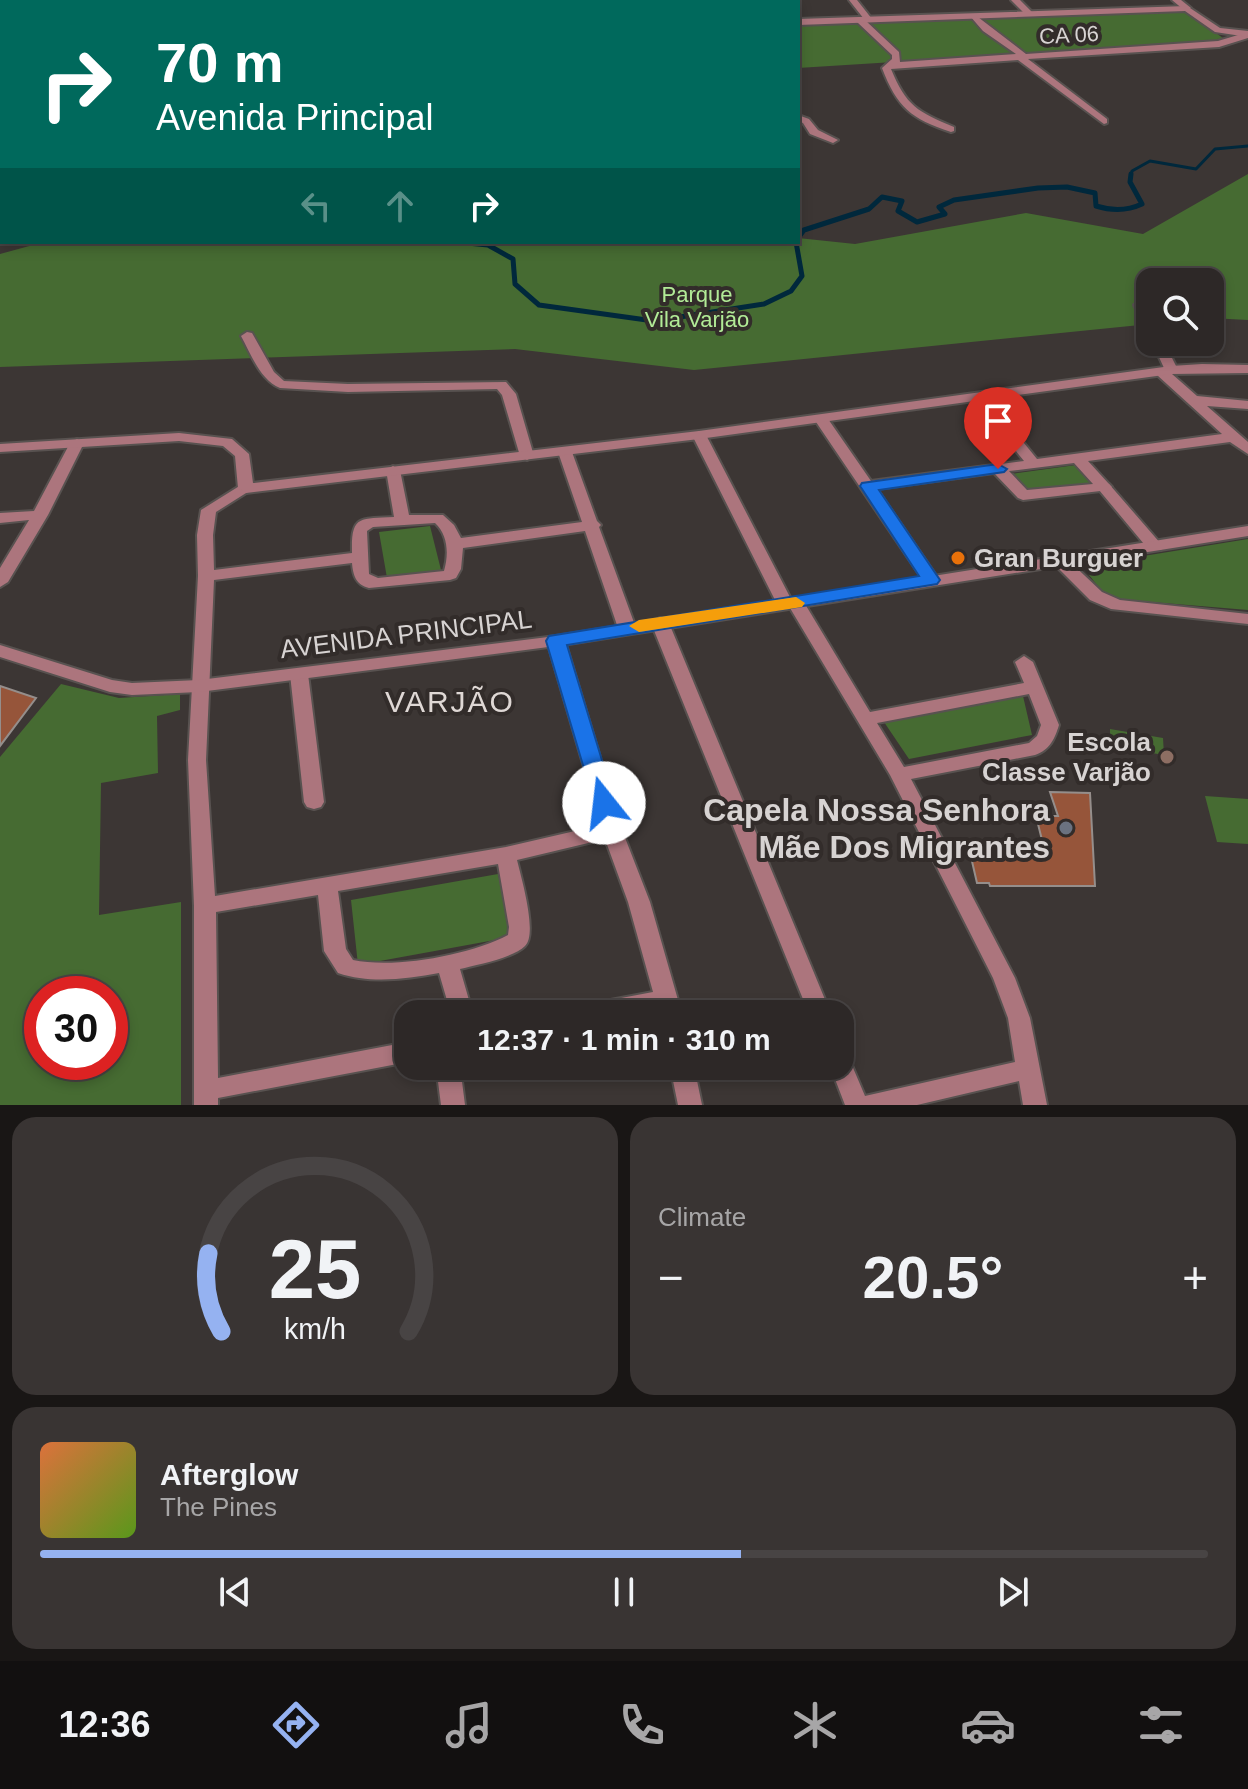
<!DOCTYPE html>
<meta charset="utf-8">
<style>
:root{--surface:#2d2827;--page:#393433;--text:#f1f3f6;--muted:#a7a6a7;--line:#484444;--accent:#95b2f1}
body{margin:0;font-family:Arial,sans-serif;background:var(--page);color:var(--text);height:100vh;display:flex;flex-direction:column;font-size:30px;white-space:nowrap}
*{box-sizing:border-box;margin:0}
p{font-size:26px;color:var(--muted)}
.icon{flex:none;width:44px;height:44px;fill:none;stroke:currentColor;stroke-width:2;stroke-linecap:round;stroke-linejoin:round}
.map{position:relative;height:1105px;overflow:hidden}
.drawer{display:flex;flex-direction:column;gap:12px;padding:12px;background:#191615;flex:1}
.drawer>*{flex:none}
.guide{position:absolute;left:0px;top:0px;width:800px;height:244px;box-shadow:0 4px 12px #0003,0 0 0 2px var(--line);background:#00695c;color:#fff;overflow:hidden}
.buttons{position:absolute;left:1136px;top:268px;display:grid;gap:16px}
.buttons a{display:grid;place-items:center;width:88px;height:88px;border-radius:16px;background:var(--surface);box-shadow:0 4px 12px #0003,0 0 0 2px var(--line);font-size:40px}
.speed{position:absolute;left:24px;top:976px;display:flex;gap:16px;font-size:40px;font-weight:700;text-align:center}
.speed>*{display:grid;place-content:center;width:104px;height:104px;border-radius:50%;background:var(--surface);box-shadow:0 4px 12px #0003,0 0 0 2px var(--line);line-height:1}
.speed .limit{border:12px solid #d22;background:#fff;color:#111}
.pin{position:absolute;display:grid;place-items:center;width:68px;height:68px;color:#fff;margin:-82px -34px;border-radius:50% 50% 50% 0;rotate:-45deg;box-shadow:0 0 8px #0007}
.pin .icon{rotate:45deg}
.me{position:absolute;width:88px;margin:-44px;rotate:344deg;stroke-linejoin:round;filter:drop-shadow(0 0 6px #0008)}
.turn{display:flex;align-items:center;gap:28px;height:168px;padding:0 24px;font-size:36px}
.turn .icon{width:104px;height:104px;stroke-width:2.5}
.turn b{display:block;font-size:56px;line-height:68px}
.lanes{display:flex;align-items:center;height:76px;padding:0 24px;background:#0003;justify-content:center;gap:40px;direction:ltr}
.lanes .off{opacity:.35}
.big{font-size:60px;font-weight:800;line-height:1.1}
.drawer .card{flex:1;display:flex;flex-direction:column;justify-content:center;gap:12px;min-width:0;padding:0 28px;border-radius:24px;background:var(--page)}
.drawer .dial{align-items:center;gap:0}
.dial svg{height:208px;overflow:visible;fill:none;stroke:var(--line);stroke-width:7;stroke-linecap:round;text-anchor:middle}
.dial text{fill:var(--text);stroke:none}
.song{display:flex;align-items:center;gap:24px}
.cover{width:96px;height:96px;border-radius:12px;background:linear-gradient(135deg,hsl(20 70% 55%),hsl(90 70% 35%))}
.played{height:8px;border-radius:4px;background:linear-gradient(90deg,var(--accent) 60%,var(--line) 60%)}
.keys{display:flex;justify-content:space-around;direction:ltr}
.heat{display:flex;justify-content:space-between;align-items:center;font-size:44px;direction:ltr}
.drawer .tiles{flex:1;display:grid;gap:12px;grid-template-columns:1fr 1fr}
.card:last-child{grid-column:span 2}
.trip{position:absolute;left:394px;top:1000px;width:460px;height:80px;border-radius:24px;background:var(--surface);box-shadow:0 4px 12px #0003,0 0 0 2px var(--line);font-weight:800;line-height:80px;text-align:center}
.menu{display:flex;height:128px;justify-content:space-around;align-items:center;background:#121010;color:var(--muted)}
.menu .icon{width:56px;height:56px}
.menu .active{color:var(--accent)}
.menu b{font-size:36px;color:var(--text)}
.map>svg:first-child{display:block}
</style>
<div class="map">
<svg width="1248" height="1105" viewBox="0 0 1248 1105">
<rect width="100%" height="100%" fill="#3c3634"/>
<path fill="#466b32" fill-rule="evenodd" d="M 81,0 L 512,0 L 76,2 Z
M 1184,10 L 1227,41 L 798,68 L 798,24 Z
M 1248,174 L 1248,320 L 1210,318 L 1210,282 L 1150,282 L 1150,324 L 694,370 L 515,349 L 0,367 L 0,254 L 44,242 L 798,242 L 798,238 L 855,244 L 1026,213 L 1143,234 Z
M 1076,465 L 1093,485 L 1027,494 L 1011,474 Z
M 430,526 L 441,570 L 387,578 L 379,532 Z
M 1248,539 L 1248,610 L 1115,599 L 1100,589 L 1082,566 Z
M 61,684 L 119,698 L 180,694 L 180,710 L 157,716 L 158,773 L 101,783 L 99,915 L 181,902 L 181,1105 L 0,1105 L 0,757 ZM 42,994 L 110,994 L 110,1062 L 42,1062 Z
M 1023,696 L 1032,735 L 909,759 L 884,722 Z
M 1110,729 L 1163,738 L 1164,755 L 1110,746 Z
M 1205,796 L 1248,799 L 1248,844 L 1217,842 Z
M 498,874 L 512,937 L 358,965 L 351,900 Z"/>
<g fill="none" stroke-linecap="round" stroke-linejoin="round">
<path stroke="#00283c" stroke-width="3" d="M 1131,176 L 1132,171 L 1150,161 L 1196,169 L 1215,149 L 1248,146"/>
<path stroke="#00283c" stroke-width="5" d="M 798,238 L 804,230 L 869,209 L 882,197 L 902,201 L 898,211 L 917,222 L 945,214 L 939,207 L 954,200 L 1038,188 L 1067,187 L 1095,193 L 1096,206 C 1112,211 1127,211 1142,204 L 1130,182 L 1131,174
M 457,242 L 488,245 L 513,259 L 515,284 L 539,305 L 654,321 L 764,304 L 791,291 L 802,276 L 796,242"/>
</g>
<path fill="#96553a" stroke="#958e8b" stroke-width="2" d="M 0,686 L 36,698 L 0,746 Z
M 1050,792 L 1090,793 L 1095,886 L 990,886 L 989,883 L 977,883 L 971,857 L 979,852 L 1012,856 L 1011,852 L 1045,852 L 1036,816 L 1058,816 Z"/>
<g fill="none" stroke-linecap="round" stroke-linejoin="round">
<g stroke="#585250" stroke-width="4">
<path id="pedestrian" d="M 1104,482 L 1109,484 L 1161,544 L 1163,547 L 1161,550 L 1149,550 L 1099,490 L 1096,487 Z"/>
</g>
<g stroke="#585250" stroke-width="4">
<path id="minor" d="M 849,0 L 857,0 L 872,19 L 866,21 L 899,52 L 900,62 L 1016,54 L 983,31 L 970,16 L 974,14 L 1026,54 L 1218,41 L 1248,32 L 1248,38 L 1219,47 L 1028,59 L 1107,119 L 1107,123 L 1104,124 L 1018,60 L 891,69 C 906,106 918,112 954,127 L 954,131 L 951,132 C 911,119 897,107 882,68 L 892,59 L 892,55 L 857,22 L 857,18 L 864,19 Z
M 1011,0 L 1020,0 L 1034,14 L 1027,16 Z
M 1172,0 L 1181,0 L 1191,8 L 1184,10 Z
M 798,115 L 809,119 L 818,130 L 838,140 L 833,143 L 810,134 L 803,123 L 798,121 Z
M 1140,301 L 1144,302 L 1150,312 L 1150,329 L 1144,325 L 1134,305 Z
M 247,332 L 252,333 L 274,372 L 284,381 L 348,384 L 506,382 L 516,394 L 534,456 L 527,460 L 520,456 L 502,395 L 497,389 L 348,392 L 280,388 C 260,380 251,354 241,336 Z
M 1152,342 L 1164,342 L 1178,370 L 1172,374 L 1197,396 L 1248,401 L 1248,409 L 1207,406 L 1248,442 L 1248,454 L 1230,442 L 1088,461 L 1109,484 L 1112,487 L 1109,490 L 1023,500 L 1018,498 L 994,473 L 877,489 L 939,580 L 931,585 L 925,583 L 814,419 L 816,416 L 826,416 L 871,481 L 1024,461 L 972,397 L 979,393 L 984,394 L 1037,459 L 1222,434 L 1157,375 L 1157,369 L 1164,368 ZM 1074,463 L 1093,484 L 1027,490 L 1009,471 Z
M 699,431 L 706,435 L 791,599 L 802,599 L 870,712 L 1024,683 L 1015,662 L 1024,656 L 1033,662 L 1059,725 C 1055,738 1050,750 1035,755 L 911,779 L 1015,978 L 1030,1018 L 1047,1105 L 1023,1105 L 1019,1081 L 917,1105 L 845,1105 L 830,1066 L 840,1066 L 840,1053 L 848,1056 L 865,1096 L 1015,1062 L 1008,1018 L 993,978 L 890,775 L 790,608 L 779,608 L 777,604 L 692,435 ZM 1029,694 L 1041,725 L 1037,736 L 1029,743 L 904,767 L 877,723 Z
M 77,439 L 84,443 L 48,515 L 8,582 L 0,587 L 0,568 L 29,520 L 0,523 L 0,513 L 34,511 L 70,443 Z
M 565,448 L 572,452 L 597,521 L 601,525 L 599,527 L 636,628 L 633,632 L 621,632 L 618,628 L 585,531 L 463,548 L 461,569 L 456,578 L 450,580 L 369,588 C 356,585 353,575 352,563 L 214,580 L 206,760 L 215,896 L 506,847 L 601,825 L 547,641 L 556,636 L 565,641 L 622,830 L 650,902 L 682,1014 L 660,1014 L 658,1009 L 633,1014 L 573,1014 L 576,1007 L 584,1005 L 653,992 L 628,902 L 605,839 L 517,860 C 521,877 538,934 525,946 C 513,958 476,965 460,969 L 473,1014 L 451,1014 L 439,973 C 406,979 371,984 338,973 L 324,951 L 318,895 L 216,912 L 218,1078 L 408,1042 L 408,1062 L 218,1098 L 218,1105 L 194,1105 L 194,906 L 188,760 L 198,576 L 197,535 L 201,510 L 241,485 L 251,485 L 254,488 L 216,512 L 213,535 L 214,570 L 352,553 C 351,515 359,519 394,517 L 386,470 L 393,466 L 400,470 L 409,515 L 443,515 L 454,525 L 461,538 L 582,522 L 558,452 ZM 435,523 C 448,535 449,554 444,571 L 378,578 L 369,574 L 367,531 L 373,527 ZM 498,864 L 509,927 L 508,935 C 470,955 395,969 353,960 L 346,949 L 338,891 Z
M 1060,556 L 1066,558 L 1102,592 L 1120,600 L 1248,614 L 1248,624 L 1111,609 L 1090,600 L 1054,564 L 1052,561 L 1054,558 Z
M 660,618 L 669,623 L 831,1014 L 809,1014 L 651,623 Z
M 299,668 L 305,670 L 308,674 L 324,802 L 321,807 L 314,809 L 307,807 L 304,802 L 290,674 L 293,670 Z
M 436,1066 L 460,1066 L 465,1105 L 441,1105 Z
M 670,1066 L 694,1066 L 702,1105 L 678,1105 Z"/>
</g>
<g stroke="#585250" stroke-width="4">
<path id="tertiary" d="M 22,0 L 33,0 L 35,2 L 24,2 Z
M 1187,6 L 1220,28 L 1248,31 L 1248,37 L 1215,32 L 1185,11 L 798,25 L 798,19 Z
M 1202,364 L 1248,365 L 1248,373 L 1171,374 L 699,439 L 246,493 L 238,488 L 235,456 L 223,446 L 179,441 L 0,452 L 0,444 L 179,433 L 232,439 L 249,454 L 253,483 L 699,431 L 1171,366 Z
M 1248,526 L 1248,536 L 556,646 L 199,692 L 132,695 L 110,692 L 0,657 L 0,645 L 112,680 L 132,683 L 199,680 L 556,636 Z"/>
</g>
<g stroke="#585250" stroke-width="4">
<path id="primary" d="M 523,0 L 535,0 L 522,2 Z
M 558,0 L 569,0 L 557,2 Z
M 0,198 L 2,198 L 0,207 Z
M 0,219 L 2,219 L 0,228 Z"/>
</g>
<use href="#pedestrian" fill="#ac757d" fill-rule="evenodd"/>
<use href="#minor" fill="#ac757d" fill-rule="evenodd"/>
<use href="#tertiary" fill="#ac757d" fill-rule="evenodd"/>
<use href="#primary" fill="#f5c7cc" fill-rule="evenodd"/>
</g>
<path fill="#1a73e8" stroke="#114b97" stroke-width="2" d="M 998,464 L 1007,469 L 1004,472 L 879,490 L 940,580 L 937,584 L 567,645 L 615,803 L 612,809 L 596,809 L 546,641 L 549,636 L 919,576 L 860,486 L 862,483 Z"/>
<path fill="#f59e0b" d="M 796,597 L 805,603 L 802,607 L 639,632 L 629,626 L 639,620 Z"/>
<circle fill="#e8710a" stroke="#322c2a" stroke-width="3" cx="958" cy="558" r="8"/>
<circle fill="#8d6e63" stroke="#322c2a" stroke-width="3" cx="1167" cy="757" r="8"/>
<circle fill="#6b7280" stroke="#322c2a" stroke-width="3" cx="1066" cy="828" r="8"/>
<g text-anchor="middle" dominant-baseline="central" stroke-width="8" stroke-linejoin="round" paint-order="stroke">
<g font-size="22" fill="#d7d3d2" stroke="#322c2a">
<text transform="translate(1069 35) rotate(-3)">CA 06</text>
</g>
<g font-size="22" fill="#b2eb97" stroke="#322c2a">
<text x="697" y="294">Parque<tspan x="697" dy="25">Vila Varjão</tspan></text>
</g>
<g font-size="26" font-weight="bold" fill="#d7d3d2" stroke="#322c2a" text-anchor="start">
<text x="974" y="558">Gran Burguer</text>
<text x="1151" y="742" text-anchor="end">Escola<tspan x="1151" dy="30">Classe Varjão</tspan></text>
</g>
<g font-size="26" fill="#d7d3d2" stroke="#322c2a">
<text transform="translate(406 634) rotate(-7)">AVENIDA PRINCIPAL</text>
</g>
<g font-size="30" letter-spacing="2" fill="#dfd8d5" stroke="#322c2a">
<text x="450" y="701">VARJÃO</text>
</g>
<g font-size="32" font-weight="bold" fill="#d7d3d2" stroke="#322c2a" text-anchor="end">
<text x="1050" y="810">Capela Nossa Senhora<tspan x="1050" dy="37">Mãe Dos Migrantes</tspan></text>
</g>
</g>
</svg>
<div class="buttons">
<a><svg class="icon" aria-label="search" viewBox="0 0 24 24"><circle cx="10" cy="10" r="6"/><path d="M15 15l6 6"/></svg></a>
</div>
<div class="speed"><div class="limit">30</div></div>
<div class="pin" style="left:998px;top:469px;background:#d93025"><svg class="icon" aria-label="arrive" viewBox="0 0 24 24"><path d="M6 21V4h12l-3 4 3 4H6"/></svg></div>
<svg class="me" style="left:604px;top:803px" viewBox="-20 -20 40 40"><circle r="19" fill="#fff"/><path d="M0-13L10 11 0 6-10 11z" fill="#1a73e8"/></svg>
<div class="trip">12:37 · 1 min · 310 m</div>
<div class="guide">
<div class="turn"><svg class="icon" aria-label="right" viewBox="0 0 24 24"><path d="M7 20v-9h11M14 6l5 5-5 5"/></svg><div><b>70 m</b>Avenida Principal</div></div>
<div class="lanes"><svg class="icon off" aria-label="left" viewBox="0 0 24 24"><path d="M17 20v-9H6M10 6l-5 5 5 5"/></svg><svg class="icon off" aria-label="ahead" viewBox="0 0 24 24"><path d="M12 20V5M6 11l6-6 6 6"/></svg><svg class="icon" aria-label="right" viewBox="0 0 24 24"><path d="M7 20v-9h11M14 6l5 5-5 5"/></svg></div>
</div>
</div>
<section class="drawer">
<div class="tiles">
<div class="card dial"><svg viewBox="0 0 100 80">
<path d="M14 69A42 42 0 1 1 86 69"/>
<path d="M14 69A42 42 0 0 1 9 39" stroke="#95b2f1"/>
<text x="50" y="56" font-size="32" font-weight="700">25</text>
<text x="50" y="72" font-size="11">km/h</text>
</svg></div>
<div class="card"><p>Climate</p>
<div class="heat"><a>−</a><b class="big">20.5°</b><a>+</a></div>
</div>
<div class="card">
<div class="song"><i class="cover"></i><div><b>Afterglow</b><p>The Pines</p></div></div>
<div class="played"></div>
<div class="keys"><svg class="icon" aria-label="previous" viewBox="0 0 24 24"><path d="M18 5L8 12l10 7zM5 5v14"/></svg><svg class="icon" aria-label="pause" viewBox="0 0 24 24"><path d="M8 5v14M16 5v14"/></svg><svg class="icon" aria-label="next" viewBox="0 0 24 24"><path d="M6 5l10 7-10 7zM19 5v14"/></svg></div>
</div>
</div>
</section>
<nav class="menu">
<b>12:36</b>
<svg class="icon active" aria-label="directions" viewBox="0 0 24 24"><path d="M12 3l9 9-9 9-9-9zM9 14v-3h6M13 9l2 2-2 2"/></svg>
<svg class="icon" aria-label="music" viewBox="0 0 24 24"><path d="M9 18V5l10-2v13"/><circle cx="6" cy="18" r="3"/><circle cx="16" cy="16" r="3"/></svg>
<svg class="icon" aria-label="phone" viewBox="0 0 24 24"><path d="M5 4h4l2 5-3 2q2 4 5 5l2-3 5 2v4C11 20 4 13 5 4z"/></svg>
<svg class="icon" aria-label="climate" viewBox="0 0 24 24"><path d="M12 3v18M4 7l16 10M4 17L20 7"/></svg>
<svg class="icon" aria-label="car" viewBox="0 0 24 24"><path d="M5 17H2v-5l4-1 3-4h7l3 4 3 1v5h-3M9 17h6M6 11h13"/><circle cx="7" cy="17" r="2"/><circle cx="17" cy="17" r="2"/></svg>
<svg class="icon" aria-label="filters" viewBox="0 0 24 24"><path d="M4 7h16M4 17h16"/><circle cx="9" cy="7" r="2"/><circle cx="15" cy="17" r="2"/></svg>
</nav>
